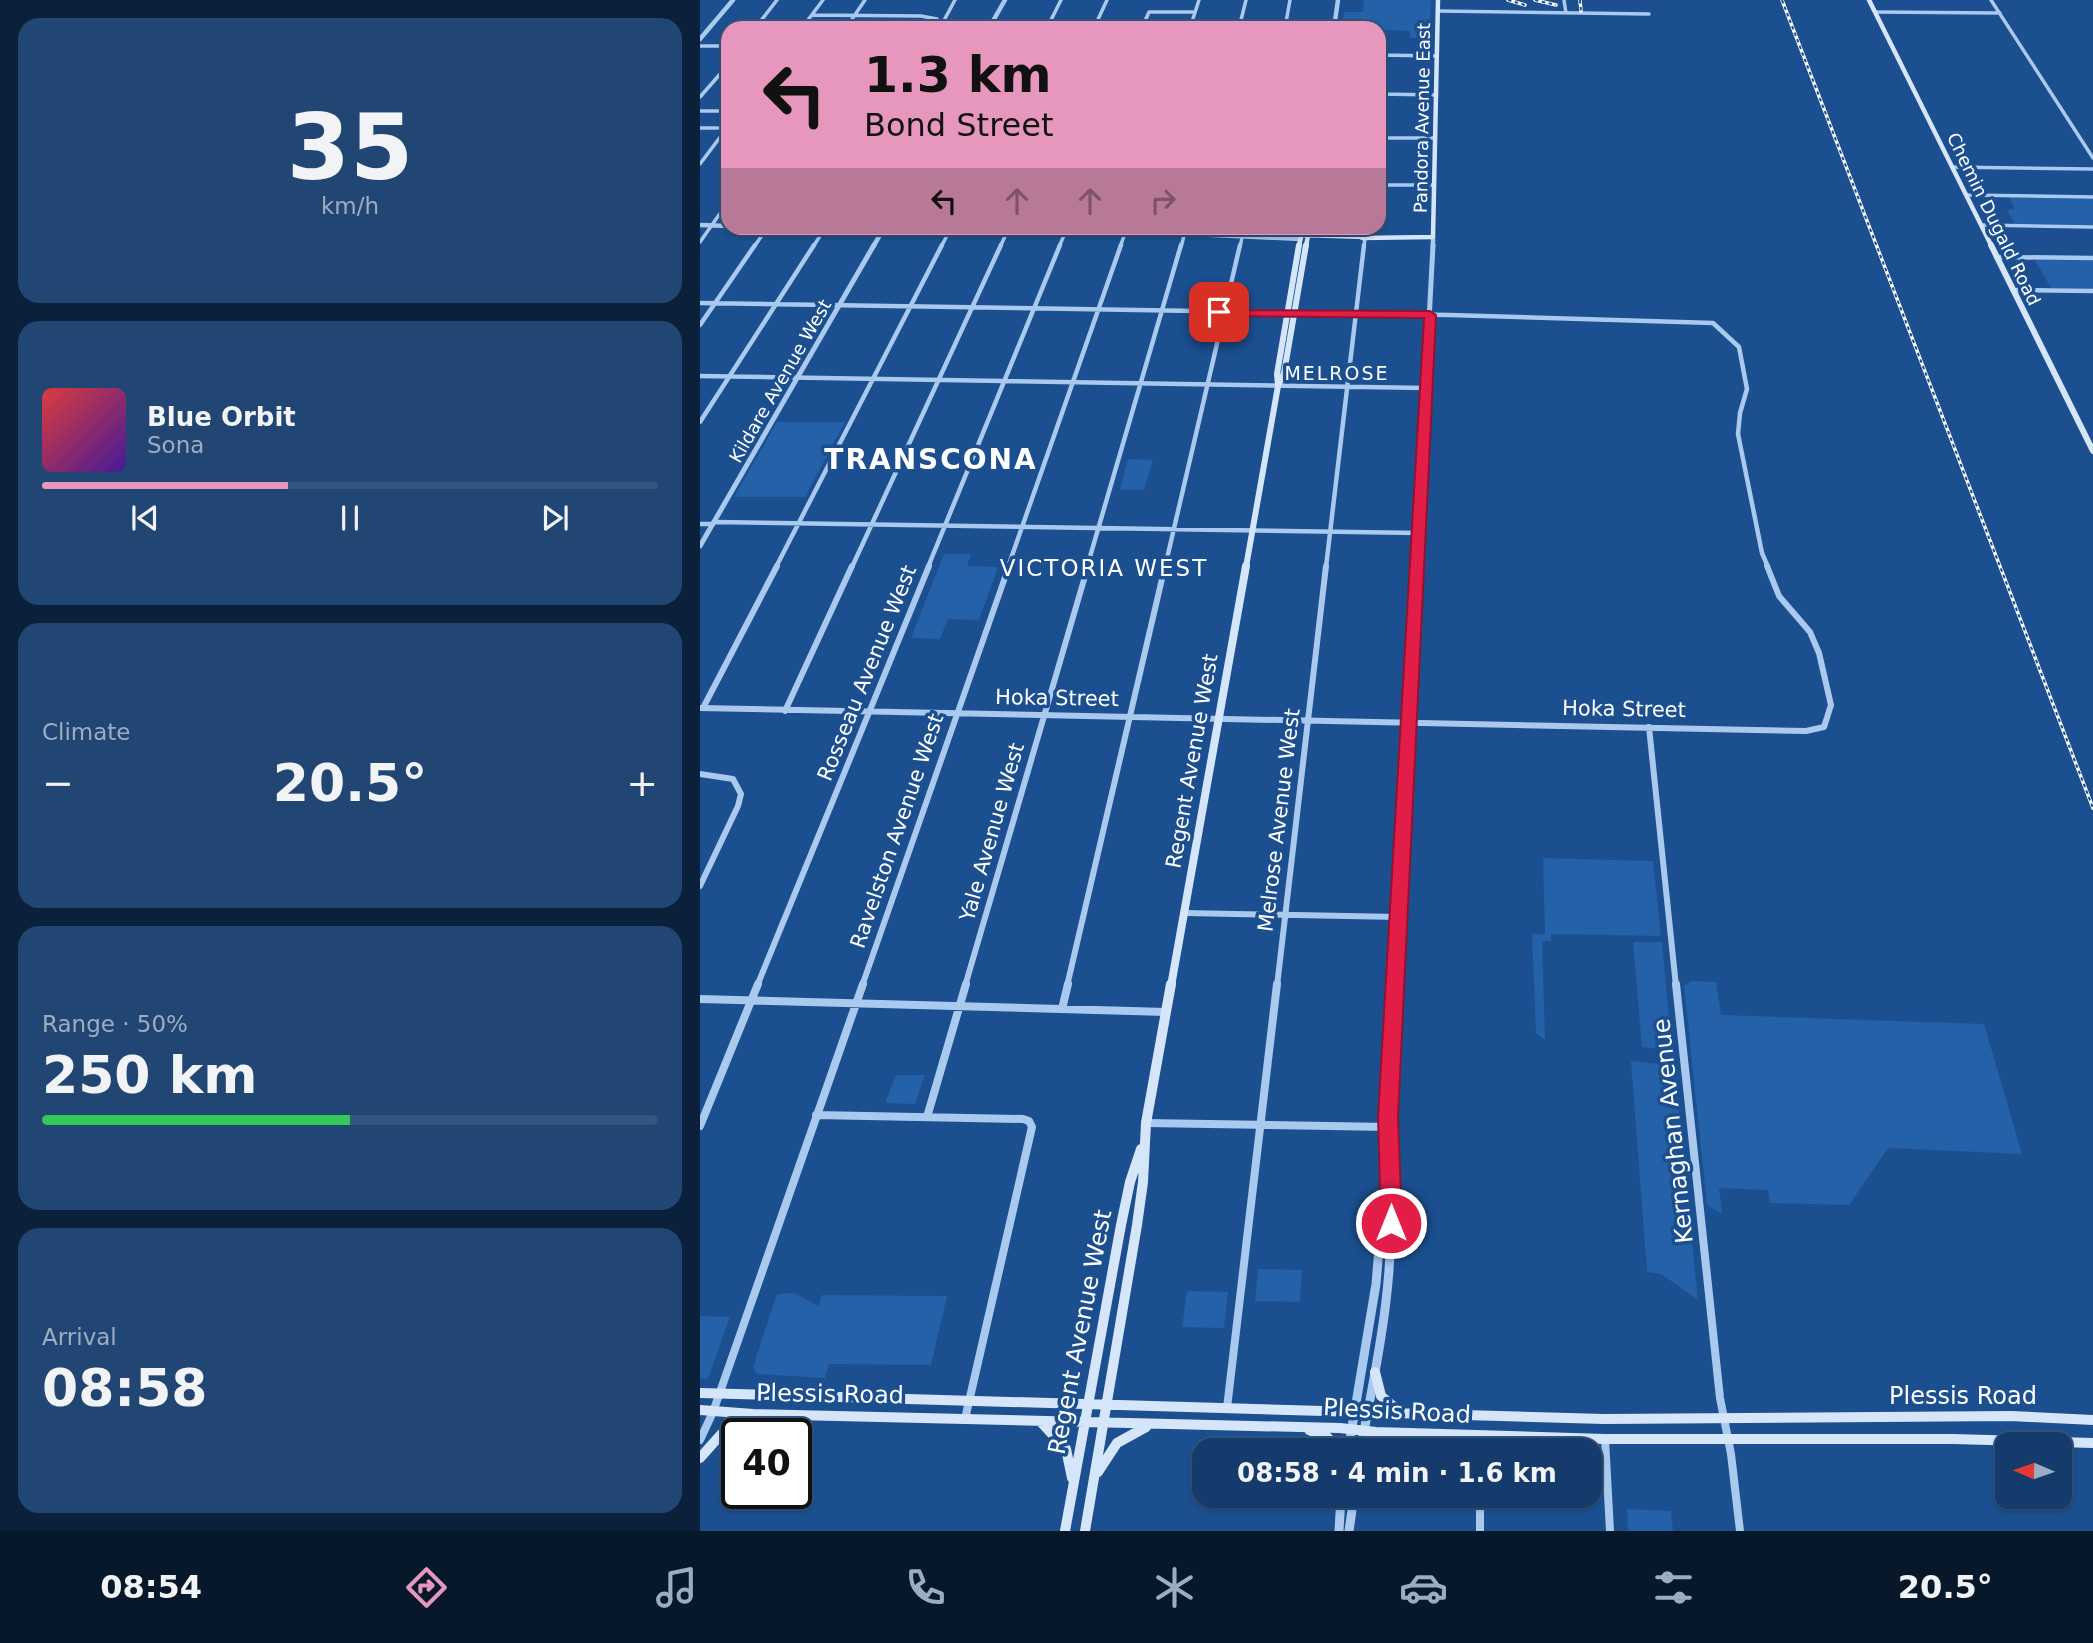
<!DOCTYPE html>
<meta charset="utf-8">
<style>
:root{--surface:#143b6b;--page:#214673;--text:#f1f3f6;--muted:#9dadc1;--line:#33557e;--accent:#e797bd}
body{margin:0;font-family:"DejaVu Sans",sans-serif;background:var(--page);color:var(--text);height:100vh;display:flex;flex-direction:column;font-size:26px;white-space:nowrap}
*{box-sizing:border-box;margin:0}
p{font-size:23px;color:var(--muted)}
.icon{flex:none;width:38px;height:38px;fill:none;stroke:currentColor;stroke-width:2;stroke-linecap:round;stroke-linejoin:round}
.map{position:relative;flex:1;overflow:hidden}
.panel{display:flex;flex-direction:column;gap:18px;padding:18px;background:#0b203b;width:700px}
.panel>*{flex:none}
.hud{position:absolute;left:21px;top:21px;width:665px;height:214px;border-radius:21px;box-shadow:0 2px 5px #0004,0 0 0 2px var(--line);background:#e797bd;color:#111;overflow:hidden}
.needle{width:46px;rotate:272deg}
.controls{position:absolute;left:1295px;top:1432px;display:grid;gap:14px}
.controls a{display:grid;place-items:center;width:77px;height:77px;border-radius:14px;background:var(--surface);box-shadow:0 2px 5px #0004,0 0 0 2px var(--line);font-size:35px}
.speed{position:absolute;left:21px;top:1418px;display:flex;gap:14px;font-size:35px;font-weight:700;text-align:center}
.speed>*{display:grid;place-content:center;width:91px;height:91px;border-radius:50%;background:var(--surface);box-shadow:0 2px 5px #0004,0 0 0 2px var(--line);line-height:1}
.speed .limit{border:4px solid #111;border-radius:10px;background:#fff;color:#111}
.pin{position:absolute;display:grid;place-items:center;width:60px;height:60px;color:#fff;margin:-30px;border-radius:14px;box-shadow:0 4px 10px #0006}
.me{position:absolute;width:77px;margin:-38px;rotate:0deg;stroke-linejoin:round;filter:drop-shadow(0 0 5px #0008)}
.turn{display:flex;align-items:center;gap:24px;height:147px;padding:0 28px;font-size:32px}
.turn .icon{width:91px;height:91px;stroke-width:2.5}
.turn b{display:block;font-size:49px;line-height:60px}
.lanes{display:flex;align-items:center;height:66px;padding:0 28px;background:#0003;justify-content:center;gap:35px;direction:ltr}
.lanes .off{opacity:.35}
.big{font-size:52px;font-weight:600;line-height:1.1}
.panel .tile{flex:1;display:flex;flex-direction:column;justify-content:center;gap:10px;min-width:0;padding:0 24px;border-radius:21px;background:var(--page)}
.panel .dial{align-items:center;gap:0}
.dial b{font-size:91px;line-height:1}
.song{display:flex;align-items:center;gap:21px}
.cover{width:84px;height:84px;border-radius:10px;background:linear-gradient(135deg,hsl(0 70% 55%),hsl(260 70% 35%))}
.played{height:7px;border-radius:4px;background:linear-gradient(90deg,var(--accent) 40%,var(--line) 40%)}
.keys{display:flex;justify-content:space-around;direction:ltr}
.heat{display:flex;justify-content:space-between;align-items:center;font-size:38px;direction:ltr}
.charge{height:10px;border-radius:5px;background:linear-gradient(90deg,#34c759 50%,var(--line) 0)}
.trip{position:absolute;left:492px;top:1438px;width:410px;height:70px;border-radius:21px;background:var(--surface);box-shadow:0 2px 5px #0004,0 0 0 2px var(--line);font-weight:600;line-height:70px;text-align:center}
.tab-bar{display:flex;height:112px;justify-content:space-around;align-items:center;background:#08182b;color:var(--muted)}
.tab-bar .icon{width:49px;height:49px}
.tab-bar .on{color:var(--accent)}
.tab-bar b{font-size:32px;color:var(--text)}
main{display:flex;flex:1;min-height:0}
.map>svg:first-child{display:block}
</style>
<main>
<section class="panel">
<div class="tile dial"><b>35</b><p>km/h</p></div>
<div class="tile">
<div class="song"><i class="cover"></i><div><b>Blue Orbit</b><p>Sona</p></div></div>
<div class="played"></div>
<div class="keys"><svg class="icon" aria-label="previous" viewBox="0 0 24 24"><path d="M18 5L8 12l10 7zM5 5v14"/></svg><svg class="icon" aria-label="pause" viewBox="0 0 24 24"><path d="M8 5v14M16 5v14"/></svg><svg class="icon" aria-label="next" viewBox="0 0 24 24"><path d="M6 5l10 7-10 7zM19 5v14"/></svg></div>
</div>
<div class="tile"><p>Climate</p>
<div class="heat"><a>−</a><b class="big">20.5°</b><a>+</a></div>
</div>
<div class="tile"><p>Range · 50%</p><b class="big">250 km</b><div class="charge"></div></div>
<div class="tile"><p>Arrival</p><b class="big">08:58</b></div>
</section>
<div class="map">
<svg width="1393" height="1531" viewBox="0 0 1393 1531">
<rect width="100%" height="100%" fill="#1b4f8f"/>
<path fill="#2461a8" d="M 664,0 L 731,0 L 729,38 L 710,38 L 710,31 L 642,28 L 644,12 L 663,12 Z
M 1309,197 L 1393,199 L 1393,225 L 1315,224 L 1307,210 L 1315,209 Z
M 1334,259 L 1393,260 L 1393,289 L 1351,288 Z
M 77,422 L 145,422 L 105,497 L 34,497 Z
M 428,459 L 453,460 L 444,490 L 420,490 Z
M 244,554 L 271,554 L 267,566 L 298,567 L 279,620 L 248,619 L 240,639 L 211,638 Z
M 843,858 L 953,861 L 961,936 L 851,934 L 851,941 L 842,941 L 845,1040 L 836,1033 L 832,934 L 845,934 Z
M 933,942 L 962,942 L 972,1050 L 942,1047 Z
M 991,981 L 1016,982 L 1021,1015 L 1284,1024 L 1322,1154 L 1188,1148 L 1149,1205 L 1070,1203 L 1068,1190 L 1019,1188 L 1022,1214 L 1007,1205 L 984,986 Z
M 931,1061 L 959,1064 L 960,1073 L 975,1073 L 998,1300 L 961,1274 L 947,1272 Z
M 196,1075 L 225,1075 L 215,1104 L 185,1103 Z
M 558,1269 L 602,1270 L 600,1302 L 555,1301 Z
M 487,1291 L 528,1292 L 524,1328 L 482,1327 Z
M 94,1293 L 119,1306 L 122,1295 L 247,1296 L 231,1365 L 129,1364 L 125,1378 L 57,1374 L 53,1367 L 77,1294 Z
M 0,1316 L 30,1317 L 8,1379 L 0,1378 Z
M 927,1509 L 971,1511 L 973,1531 L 928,1531 Z"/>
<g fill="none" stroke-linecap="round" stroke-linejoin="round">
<path stroke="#a9c9ee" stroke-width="3.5" d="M 77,0 L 56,27 L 80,28
M 864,0 L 866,13
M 1291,0 L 1393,158
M 738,11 L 949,14
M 1175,12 L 1300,13
M 112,15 L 221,16 L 237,19 L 241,26
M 241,26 L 255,0
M 102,28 L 123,0
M 146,28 L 165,0
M 347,28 L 361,0
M 394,28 L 407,0
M 442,28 L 449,12 L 495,12
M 490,28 L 499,0
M 539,28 L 546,0
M 585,28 L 590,0
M 0,46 L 28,46
M 680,55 L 737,56
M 679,92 L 683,32
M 679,94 L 736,95
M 0,97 L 28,65
M 0,111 L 28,111
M 0,128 L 28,128
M 679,138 L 735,138
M 0,164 L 27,128
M 1252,167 L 1393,169
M 679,185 L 734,185
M 1266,195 L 1393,197
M 1281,225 L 1393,227
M 0,242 L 28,202
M 54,247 L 67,228
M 113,247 L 125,228
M 241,247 L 251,228
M 300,247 L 309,228
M 359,247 L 365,233
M 420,247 L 427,228
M 481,247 L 486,228
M 540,247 L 544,228
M 664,247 L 666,228"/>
<path stroke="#a9c9ee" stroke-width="4.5" d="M 1296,257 L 1393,258
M 1313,290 L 1393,291
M 0,303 L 749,315 L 1013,323 L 1039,347 L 1047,389 L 1040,413 L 1038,434 L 1062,553 L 1068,567
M 0,325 L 55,245
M 0,376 L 726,388
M 0,422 L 114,245
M 14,522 L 719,533
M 0,524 L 13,524
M 76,567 L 242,245
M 152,567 L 301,245
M 228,567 L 360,245
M 308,567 L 421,245
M 387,567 L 481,245
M 465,567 L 540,245
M 626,567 L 664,245"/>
<path stroke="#a9c9ee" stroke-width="6" d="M 0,708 L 1106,731 L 1124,727 L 1131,705 L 1119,653 L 1110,632 L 1079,596 L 1067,566
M 3,708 L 77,566
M 85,711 L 152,566
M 949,727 L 976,986
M 0,774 L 33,779 L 41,794 L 38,806 L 0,886
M 485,913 L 698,917
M 57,986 L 229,566
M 162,986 L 309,566
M 265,986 L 388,566
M 367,986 L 465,566
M 577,986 L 626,566"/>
<path stroke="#a9c9ee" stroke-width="8" d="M 976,984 L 1020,1398 L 1031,1454 L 1040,1531
M 0,999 L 466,1012
M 362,1009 L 368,984
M 116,1115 L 323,1119 L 329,1121 L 332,1127 L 265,1419
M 227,1117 L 266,984
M 446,1123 L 688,1127
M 0,1126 L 58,984
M 527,1408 L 577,984
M 780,1435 L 780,1451
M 905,1439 L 910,1531
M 0,1440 L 13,1412 L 163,984
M 780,1496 L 780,1531"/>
<path stroke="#a9c9ee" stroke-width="4.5" d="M 289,28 L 305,0
M 634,28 L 638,0
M 0,39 L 33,0
M 0,225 L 28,226
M 81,228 L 491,234 L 601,239
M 595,235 L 601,235 L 606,228
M 173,247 L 184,228
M 733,247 L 733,237"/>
<path stroke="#a9c9ee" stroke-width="5" d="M 0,546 L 174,245
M 716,567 L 733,245"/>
<path stroke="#a9c9ee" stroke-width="7" d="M 695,986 L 717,566"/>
<path stroke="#a9c9ee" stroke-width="9" d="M 648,1451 L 676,1284 L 687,1154 L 696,984
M 660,1451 C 679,1356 698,1263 689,1165
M 639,1531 L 641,1496
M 649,1531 L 654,1496"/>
<path stroke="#d6e6fa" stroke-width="4.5" d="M 1169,0 L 1292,247
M 662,238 L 733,237 L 738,0
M 599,247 L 601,235 L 665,237
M 606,247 L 608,235"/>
<path stroke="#d6e6fa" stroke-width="6" d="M 1291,245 L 1393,451
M 578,386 L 584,373 L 606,245
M 546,567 L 578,386 L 577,374 L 599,245"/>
<path stroke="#d6e6fa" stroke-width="8" d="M 471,986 L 546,566"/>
<path stroke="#d6e6fa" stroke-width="10" d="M 675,1372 L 681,1396 L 699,1411
M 0,1393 L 904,1419 L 1311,1416 L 1393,1420
M 0,1410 L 53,1414 L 640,1428 L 676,1432 L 905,1439 L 1253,1439 L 1393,1443
M 341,1422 L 366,1449 L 372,1478
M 609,1430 L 627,1437 L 640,1451
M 0,1458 L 33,1421 L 46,1416
M 398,1472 L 417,1443 L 446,1427
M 365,1531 L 421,1225 L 430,1182 L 441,1149
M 385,1531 L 437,1225 L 443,1182 L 446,1123 L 471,984"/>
<g stroke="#fff" stroke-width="3.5">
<path id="rail" d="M 808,0 L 825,5
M 835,0 L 856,5
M 880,0 L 881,11
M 1082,0 L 1393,808"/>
</g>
<use href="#rail" stroke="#1b4f8f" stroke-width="2" stroke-dasharray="3.5" stroke-linecap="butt"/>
</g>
<path fill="#e11d48" stroke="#92132f" stroke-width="2" d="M 515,310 L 730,311 L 736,315 L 698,1117 L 702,1223 L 699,1230 L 691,1233 L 684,1230 L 681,1223 L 678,1117 L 724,318 L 519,316 L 514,312 Z"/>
<g text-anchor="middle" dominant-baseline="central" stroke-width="7" stroke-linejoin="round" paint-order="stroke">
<g font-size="18" fill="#fff" stroke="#1b4f8f">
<text transform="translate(722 118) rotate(-89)">Pandora Avenue East</text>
<text transform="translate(1294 219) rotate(64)">Chemin Dugald Road</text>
<text transform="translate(80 381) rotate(-60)">Kildare Avenue West</text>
</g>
<g font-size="19" letter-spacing="2" fill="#fff" stroke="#1b4f8f">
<text x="637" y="373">MELROSE</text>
</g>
<g font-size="21" fill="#fff" stroke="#1b4f8f">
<text transform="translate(167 673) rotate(-68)">Rosseau Avenue West</text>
<text transform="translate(357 698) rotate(1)">Hoka Street</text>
<text transform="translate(924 709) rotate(1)">Hoka Street</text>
<text transform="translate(492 761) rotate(-80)">Regent Avenue West</text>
<text transform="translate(579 820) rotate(-83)">Melrose Avenue West</text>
<text transform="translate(197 831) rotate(-71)">Ravelston Avenue West</text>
<text transform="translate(292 832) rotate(-74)">Yale Avenue West</text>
</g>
<g font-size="23" letter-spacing="2" fill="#fff" stroke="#1b4f8f">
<text x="404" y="568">VICTORIA WEST</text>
</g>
<g font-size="24" fill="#fff" stroke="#1b4f8f">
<text transform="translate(973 1131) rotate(-96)">Kernaghan Avenue</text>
<text transform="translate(380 1332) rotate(-79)">Regent Avenue West</text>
<text transform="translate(130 1394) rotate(1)">Plessis Road</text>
<text x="1263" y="1396">Plessis Road</text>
<text transform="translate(697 1411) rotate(3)">Plessis Road</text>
</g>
<g font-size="28" font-weight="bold" letter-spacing="2" fill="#fff" stroke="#1b4f8f">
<text x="231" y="459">TRANSCONA</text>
</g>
</g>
</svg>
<div class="controls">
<a><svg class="needle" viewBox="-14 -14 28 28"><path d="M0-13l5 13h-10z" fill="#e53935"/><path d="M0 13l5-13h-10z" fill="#9dadc1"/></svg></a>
</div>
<div class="speed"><div class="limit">40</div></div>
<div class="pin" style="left:519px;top:312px;background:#d93025"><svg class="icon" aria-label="arrive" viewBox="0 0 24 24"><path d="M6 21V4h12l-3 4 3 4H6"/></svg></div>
<svg class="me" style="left:691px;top:1223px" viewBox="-20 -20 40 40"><circle r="17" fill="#e11d48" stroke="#fff" stroke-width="3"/><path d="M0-11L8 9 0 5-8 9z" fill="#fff"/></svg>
<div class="trip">08:58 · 4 min · 1.6 km</div>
<div class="hud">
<div class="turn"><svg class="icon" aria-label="left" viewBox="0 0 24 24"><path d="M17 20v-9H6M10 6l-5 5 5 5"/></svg><div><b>1.3 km</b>Bond Street</div></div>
<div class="lanes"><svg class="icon" aria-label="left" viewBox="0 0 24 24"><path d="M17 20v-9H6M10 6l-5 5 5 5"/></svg><svg class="icon off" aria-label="ahead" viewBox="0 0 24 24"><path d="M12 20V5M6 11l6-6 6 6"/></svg><svg class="icon off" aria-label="ahead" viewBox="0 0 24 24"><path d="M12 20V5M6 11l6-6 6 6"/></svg><svg class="icon off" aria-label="right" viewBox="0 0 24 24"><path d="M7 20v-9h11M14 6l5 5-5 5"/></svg></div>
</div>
</div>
</main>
<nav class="tab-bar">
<b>08:54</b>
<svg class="icon on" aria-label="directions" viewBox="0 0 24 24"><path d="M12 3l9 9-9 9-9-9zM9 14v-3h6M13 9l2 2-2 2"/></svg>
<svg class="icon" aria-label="music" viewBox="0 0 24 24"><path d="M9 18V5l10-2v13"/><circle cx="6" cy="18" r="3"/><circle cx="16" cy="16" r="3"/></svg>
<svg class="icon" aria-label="phone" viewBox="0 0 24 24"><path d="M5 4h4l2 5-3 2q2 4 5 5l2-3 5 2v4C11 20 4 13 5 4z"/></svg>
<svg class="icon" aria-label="climate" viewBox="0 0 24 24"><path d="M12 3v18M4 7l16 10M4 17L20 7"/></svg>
<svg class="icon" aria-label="car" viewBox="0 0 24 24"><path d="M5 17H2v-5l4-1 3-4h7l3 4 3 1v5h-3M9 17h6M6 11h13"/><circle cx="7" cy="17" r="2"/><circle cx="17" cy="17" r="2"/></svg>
<svg class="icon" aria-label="filters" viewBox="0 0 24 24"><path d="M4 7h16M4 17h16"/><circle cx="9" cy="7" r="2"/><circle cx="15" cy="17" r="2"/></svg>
<b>20.5°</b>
</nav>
